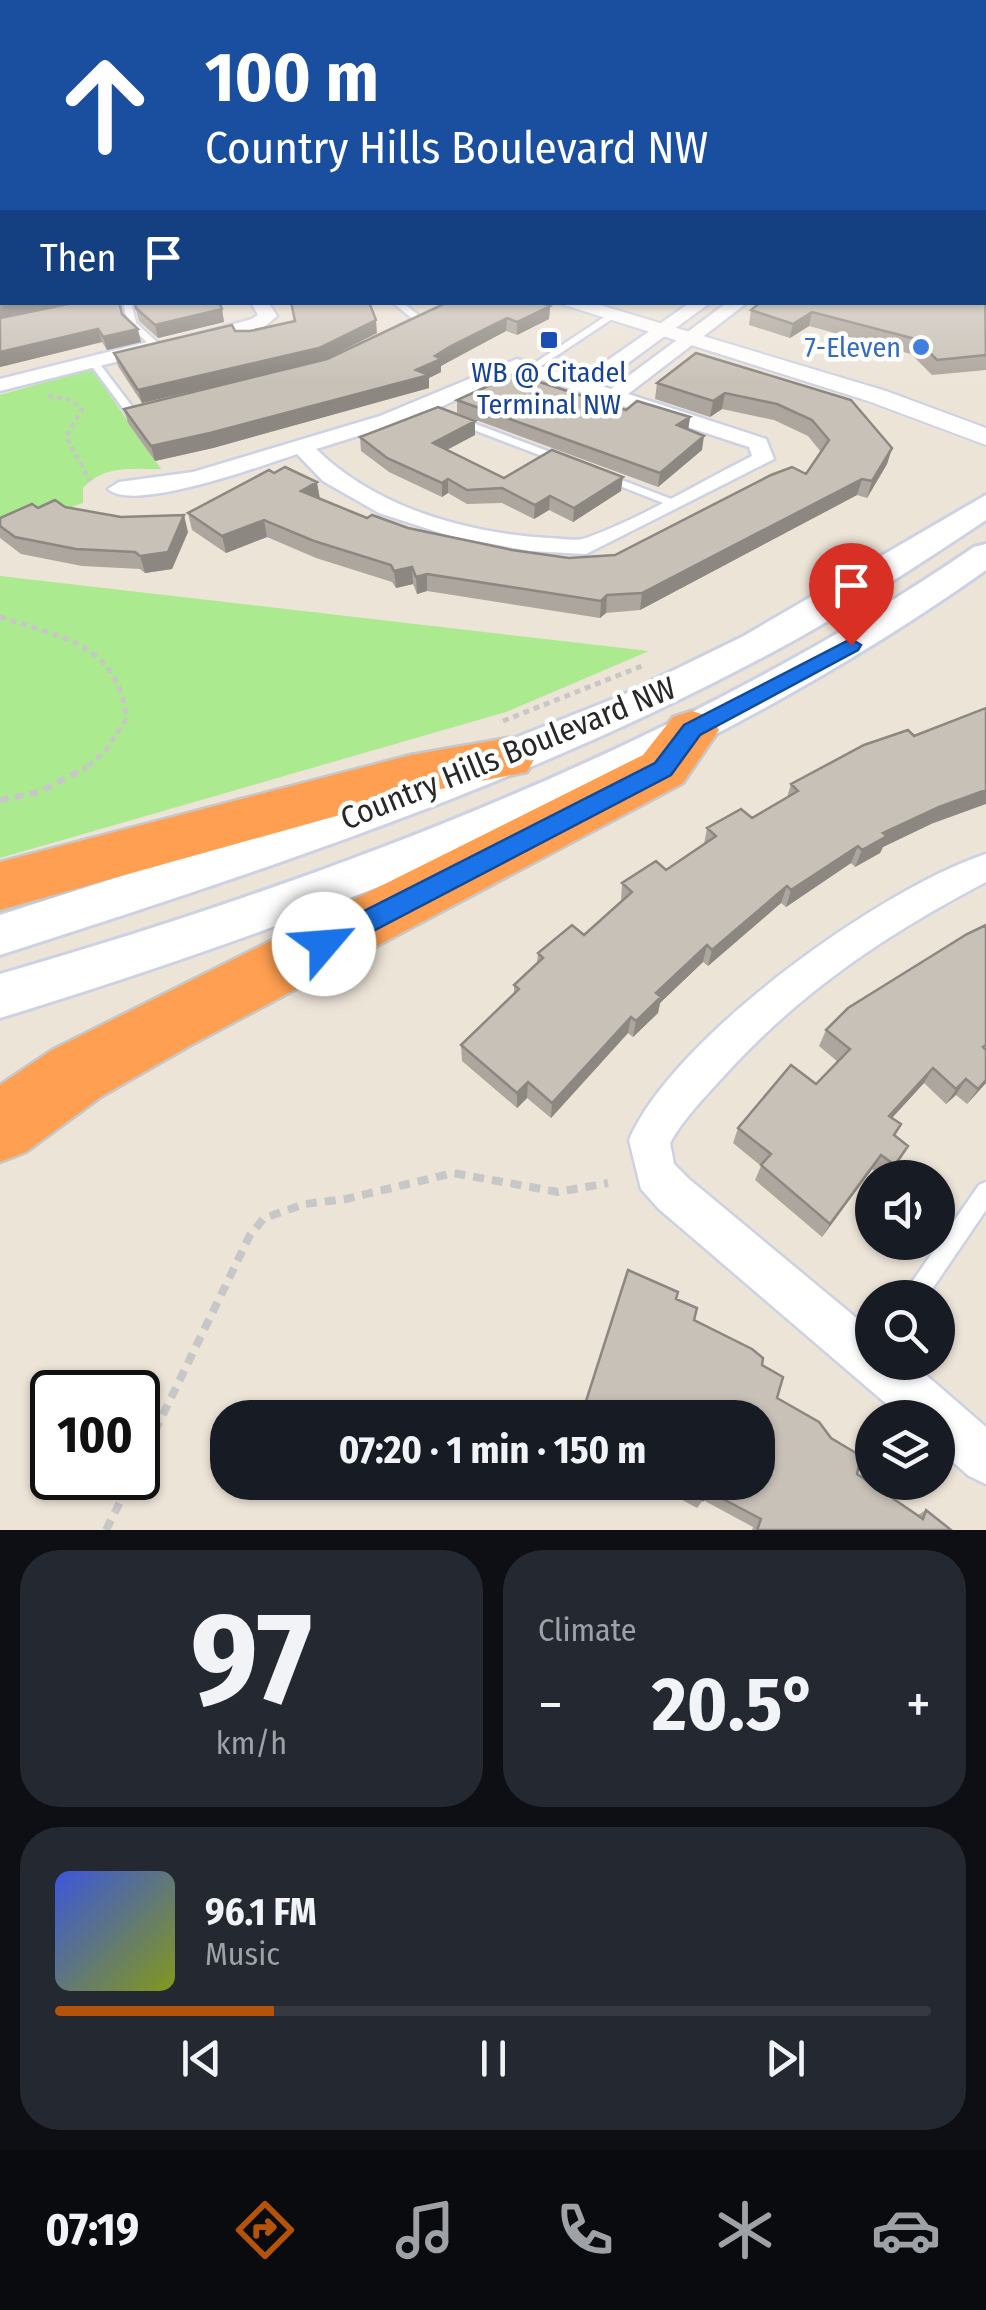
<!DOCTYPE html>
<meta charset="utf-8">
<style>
:root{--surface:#171b24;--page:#242831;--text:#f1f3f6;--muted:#9ea1a6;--line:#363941;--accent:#b45309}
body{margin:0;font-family:"Fira Sans Condensed",sans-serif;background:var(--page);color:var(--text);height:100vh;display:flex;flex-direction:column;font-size:38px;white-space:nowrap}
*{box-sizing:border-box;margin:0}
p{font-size:32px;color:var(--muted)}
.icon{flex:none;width:55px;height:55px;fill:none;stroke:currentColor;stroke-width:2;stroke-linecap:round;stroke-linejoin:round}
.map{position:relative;height:1530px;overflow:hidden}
.details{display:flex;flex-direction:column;gap:20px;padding:20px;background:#0d0f14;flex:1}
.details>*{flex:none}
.top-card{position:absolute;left:0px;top:0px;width:988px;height:305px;box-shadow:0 2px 8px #0004;background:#1a4fa0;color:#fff;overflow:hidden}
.fabs{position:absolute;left:855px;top:1160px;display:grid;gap:20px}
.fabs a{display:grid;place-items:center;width:100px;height:100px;border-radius:50%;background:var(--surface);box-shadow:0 2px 8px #0004;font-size:50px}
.speed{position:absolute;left:30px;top:1370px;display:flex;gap:20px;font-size:50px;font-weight:700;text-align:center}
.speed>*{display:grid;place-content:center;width:130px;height:130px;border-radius:50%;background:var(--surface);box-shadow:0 2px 8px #0004;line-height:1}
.speed .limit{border:5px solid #111;border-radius:15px;background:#fff;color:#111}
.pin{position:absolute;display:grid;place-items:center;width:85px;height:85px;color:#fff;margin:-102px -42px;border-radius:50% 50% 50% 0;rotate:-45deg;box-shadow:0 0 10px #0007}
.pin .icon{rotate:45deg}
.me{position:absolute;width:110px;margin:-55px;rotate:63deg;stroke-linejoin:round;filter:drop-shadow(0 0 8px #0008)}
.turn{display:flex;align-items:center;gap:35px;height:210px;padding:0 40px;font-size:45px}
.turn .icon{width:130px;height:130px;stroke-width:2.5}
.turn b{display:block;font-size:70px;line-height:85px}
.then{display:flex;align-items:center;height:95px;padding:0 40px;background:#0003;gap:20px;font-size:38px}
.big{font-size:75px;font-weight:700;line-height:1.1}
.details .tile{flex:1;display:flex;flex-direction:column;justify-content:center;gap:15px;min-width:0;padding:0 35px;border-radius:40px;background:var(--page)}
.details .dial{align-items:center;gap:0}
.dial b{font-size:130px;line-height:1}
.song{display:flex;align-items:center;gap:30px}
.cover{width:120px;height:120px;border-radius:15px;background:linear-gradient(135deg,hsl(230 70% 55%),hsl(70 70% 35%))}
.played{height:10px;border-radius:5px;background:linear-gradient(90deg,var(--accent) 25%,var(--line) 25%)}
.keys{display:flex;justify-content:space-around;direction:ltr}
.heat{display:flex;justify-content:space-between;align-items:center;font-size:55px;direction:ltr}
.details .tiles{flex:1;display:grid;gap:20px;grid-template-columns:1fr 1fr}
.tile:last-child{grid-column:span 2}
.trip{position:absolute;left:210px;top:1400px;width:565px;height:100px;border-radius:40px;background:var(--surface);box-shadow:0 2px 8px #0004;font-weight:700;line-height:100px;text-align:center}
.menu{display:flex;height:160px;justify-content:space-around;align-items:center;background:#090b0e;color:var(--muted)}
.menu .icon{width:70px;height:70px}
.menu .on{color:var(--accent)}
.menu b{font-size:45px;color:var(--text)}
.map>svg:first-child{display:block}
</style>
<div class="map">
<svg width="986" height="1530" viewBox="0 0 986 1530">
<rect width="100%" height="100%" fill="#ede4d8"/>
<path fill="#abea8e" d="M 92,369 L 161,469 C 132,469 104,465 83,488 L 83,503 L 0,533 L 0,395 Z
M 0,576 L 649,651 L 506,712 L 0,858 Z"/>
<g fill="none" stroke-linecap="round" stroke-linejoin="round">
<g stroke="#cdd1e4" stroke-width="5">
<path id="service" d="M 123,302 L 131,302 L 136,323 L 159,344 L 159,348 L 153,348 L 128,324 Z
M 392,302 L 402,302 L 423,319 L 406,329 L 400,329 L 400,325 L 413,319 Z
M 609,314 L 612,315 L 612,319 L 535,370 L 527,368 Z
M 90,359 L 96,359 L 134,409 L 148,408 L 148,412 L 128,415 L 88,361 Z
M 457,417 L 566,458 L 567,460 L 558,462 L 453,422 L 452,420 Z
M 606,474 L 679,502 L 681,504 L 675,507 L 671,506 L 602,479 L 600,477 Z
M 986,1182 L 986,1210 L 926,1298 L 901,1298 L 979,1185 Z"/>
</g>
<g stroke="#cdd1e4" stroke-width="5">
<path id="minor" d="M 0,268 L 2,268 L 2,278 L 0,278 Z
M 251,302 L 268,302 L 277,316 L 264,327 L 197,342 L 188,337 L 252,319 L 258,315 Z
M 691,302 L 711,302 L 598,385 L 611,389 L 728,302 L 748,302 L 628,394 L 766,439 L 774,459 L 586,554 L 530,551 L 450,536 L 379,513 L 323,481 L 297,454 C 264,465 133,513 108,489 L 119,482 L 193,472 L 380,416 L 517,359 L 581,379 ZM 516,371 L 749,447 L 752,456 C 698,483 642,518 586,538 C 575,542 559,538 548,538 C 465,533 375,507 316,449 L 422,416 Z
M 152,341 L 159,343 L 159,351 L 0,391 L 0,379 Z
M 986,854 L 986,882 C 885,935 800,992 723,1077 C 704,1098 684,1118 670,1143 L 674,1164 L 689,1179 L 872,1331 L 872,1362 L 911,1362 L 986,1427 L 986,1484 L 969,1476 L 938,1449 L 938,1418 L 903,1418 L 659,1209 L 641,1189 L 629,1140 C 672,1038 881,888 986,854 Z"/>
</g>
<g stroke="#cdd1e4" stroke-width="4">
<path id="tertiary" d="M 555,302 L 590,302 L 886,391 L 986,428 L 986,445 L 868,401 Z"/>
</g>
<g stroke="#cdd1e4" stroke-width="6">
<path id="secondary" d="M 986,495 L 986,520 C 915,567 843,615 767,655 C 524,785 262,871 0,955 L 0,915 L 369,796 L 621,696 L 742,637 Z
M 986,544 L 986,570 C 701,773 333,916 0,1018 L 0,974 C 333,878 687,744 974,547 Z"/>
</g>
<g stroke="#c7c7c7" stroke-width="5">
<path id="motorway" d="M 692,711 L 711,717 L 719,730 L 683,783 L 189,1046 L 102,1096 L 26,1152 L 0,1162 L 0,1085 L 52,1050 L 643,755 L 673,717 Z
M 508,738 L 527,744 L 535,758 L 527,772 L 411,795 L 0,910 L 0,862 L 411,755 Z"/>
</g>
<path stroke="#c7c7c7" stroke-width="4" stroke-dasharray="5 4" stroke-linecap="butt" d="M 48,396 L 71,400 L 82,409 L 66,437 L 90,481"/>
<path stroke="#c7c7c7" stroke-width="5" stroke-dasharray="6 5" stroke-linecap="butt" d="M 0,617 C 63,638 116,642 127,718 L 105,751 L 84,770
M 503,721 L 642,666"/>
<path stroke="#c7c7c7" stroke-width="6" stroke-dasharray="9 6" stroke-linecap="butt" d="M 0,800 L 39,792 L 87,767"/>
<path stroke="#c7c7c7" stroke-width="8" stroke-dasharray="11 8" stroke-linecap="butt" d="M 138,1466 L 250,1235 L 264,1218 L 305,1204 L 346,1199 L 453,1173 L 558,1192 L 608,1183
M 106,1530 L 132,1478"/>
<use href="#service" fill="#fff" fill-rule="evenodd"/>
<use href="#minor" fill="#fff" fill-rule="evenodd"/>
<use href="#tertiary" fill="#fff" fill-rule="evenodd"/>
<use href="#secondary" fill="#fff" fill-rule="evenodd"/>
<use href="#motorway" fill="#ff9f51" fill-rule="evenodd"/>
</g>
<path fill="#aca69e" d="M 986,296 L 986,370 L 932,375 L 911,354 L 809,326 L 790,338 L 749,325 L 751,310 Z
M 134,302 L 222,309 L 224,322 L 158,338 L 139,321 Z
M 446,302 L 538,302 L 550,306 L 549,319 L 517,335 L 506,331 L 452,359 L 441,366 L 441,372 L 429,378 L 429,388 L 213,448 L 155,461 L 128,423 L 124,409 L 257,376 L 142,403 L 118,366 L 114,353 L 235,331 L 250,331 L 294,321 L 377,333 L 323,360 L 447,303 Z
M 122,314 L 141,342 L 107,350 L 102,342 L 0,367 Z
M 696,353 L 892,448 L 887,464 L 867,498 L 857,495 L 640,610 L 606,613 L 600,618 L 427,591 L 417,594 L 413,584 L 396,588 L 392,582 L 316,558 L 267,537 L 226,553 L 192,530 L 188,513 L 319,498 L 367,518 L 512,550 L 569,558 L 615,555 L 806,474 L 821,452 L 808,436 L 774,420 L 722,409 L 710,417 L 655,399 L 657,383 Z
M 457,400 L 626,410 L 690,417 L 688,430 L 702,450 L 658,487 L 457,413 Z
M 475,435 L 447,450 L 504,478 L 621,491 L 573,522 L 549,510 L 534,519 L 502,503 L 467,504 L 448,493 L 442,497 L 389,472 L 361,451 L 360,437 Z
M 65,507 L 188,532 L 172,569 L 145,573 L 140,569 L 82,566 L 21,554 L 0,538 L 0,518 L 38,508 Z
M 791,784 L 931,824 L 883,847 L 880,853 L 855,867 L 851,863 L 786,907 L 781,903 L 708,966 L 703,962 L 660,1003 L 658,1013 L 633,1037 L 628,1033 L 551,1118 L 527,1098 L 517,1108 L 462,1061 L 461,1045 L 514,994 L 514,985 L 537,963 L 538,953 L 584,935 L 621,901 L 622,883 L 666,870 L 704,844 L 707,828 L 752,818 L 787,797 Z
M 986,925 L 986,1083 L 967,1104 L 956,1095 L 946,1104 L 924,1083 L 892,1118 L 894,1135 L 908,1146 L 887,1178 L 883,1178 L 872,1169 L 822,1237 L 755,1180 L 761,1166 L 733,1143 L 738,1128 L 816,1084 L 838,1062 L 819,1046 L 826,1030 Z
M 676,1299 L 694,1320 L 762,1365 L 777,1398 L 857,1474 L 918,1515 L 926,1510 L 951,1530 L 752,1530 L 753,1527 L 703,1500 L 697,1508 L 660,1488 L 661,1482 L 758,1482 L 758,1418 L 597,1418 L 584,1411 L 586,1401 Z"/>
<path fill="#8c8781" d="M 2,218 L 2,236 L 0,241 L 0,222 Z
M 11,302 L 81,302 L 0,318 L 0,305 Z
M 550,306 L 549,319 L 517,335 L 517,322 Z
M 222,309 L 224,322 L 158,338 L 155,325 Z
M 812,312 L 809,326 L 790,338 L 793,324 Z
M 507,318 L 506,331 L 441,366 L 441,372 L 429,378 L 429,388 L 213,448 L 155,461 L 151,446 L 416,370 L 451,346 Z
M 376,320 L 377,333 L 321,361 L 142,403 L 138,390 Z
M 98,329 L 102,342 L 0,367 L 0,352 Z
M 138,329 L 141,342 L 107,350 L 103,337 Z
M 725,393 L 722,409 L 710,417 L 713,401 Z
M 690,417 L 688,431 L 677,425 Z
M 475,421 L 475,435 L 433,457 L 433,443 Z
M 704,436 L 702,450 L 658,487 L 660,473 Z
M 892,448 L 887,464 L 867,498 L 872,481 Z
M 623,477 L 621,491 L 573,522 L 574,508 Z
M 448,479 L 448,493 L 442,497 L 442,483 Z
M 862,479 L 857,495 L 640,610 L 642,593 Z
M 317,482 L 320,499 L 301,491 Z
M 550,496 L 549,510 L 534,519 L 535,505 Z
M 184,515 L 188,532 L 172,569 L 145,573 L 140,556 Z
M 264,520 L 267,537 L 226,553 L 222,536 Z
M 412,567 L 413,584 L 396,588 L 394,571 Z
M 427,574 L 427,591 L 417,594 L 416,577 Z
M 607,595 L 606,613 L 600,618 L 601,601 Z
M 986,790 L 986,804 L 931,824 L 883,847 L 880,853 L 855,867 L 862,850 L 883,833 L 939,807 Z
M 858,846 L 851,863 L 786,907 L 791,890 Z
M 787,886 L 781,903 L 708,966 L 712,950 Z
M 707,945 L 703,962 L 660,1003 L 658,1013 L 633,1037 L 636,1021 L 656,993 Z
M 631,1017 L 628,1033 L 551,1118 L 552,1103 Z
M 933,1068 L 924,1083 L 880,1131 L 889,1116 Z
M 966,1079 L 956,1095 L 946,1104 L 956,1089 Z
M 986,1080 L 986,1083 L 967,1104 L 978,1089 Z
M 528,1082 L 527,1098 L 517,1108 L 517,1093 Z
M 881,1155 L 872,1169 L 822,1237 L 830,1224 Z"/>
<path fill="#c8c1b8" stroke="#8c8781" stroke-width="2.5" d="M 1,170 L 2,218 L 0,222 L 0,173 Z
M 985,170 L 986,170 L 985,254 Z
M 2,283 L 2,302 L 11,302 L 0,305 L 0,285 Z
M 985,296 L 986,355 L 937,360 L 916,339 L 812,312 L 793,324 L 751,310 L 761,302 L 985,302 Z
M 78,302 L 119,302 L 122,314 L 138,329 L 103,337 L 98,329 L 0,352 L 0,318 Z
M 135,302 L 219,302 L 222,309 L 155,325 L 136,308 Z
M 291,302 L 369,302 L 376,320 L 319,348 L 138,390 L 114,353 L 232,325 L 235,331 L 250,331 L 295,321 Z
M 448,302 L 538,302 L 550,306 L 517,322 L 507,318 L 451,346 L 435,356 L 441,359 L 416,370 L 429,375 L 210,433 L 151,446 L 124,409 L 327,359 Z
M 696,353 L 851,400 L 892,448 L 872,481 L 862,479 L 642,593 L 607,595 L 601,601 L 427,574 L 416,577 L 412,567 L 394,571 L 391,565 L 314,541 L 264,520 L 222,536 L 188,513 L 269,470 L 274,473 L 285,467 L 317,482 L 301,491 L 367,518 L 372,515 L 408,528 L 512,550 L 569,558 L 615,555 L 771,475 L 792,467 L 806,474 L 829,440 L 812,420 L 777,404 L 725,393 L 713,401 L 657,383 Z
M 515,374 L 626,410 L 637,401 L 690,417 L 677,425 L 704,436 L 660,473 L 457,400 Z
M 438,407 L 475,421 L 433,443 L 504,478 L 552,450 L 623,477 L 574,508 L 550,496 L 535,505 L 502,488 L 467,490 L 448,479 L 442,483 L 387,458 L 360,437 Z
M 55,500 L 65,507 L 121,517 L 184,515 L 168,552 L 140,556 L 135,552 L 76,549 L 15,537 L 0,526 L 0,518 L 32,504 L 38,508 Z
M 986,708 L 986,790 L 939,807 L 883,833 L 887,836 L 862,850 L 858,846 L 791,890 L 787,886 L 712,950 L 707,945 L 656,993 L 661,997 L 636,1021 L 631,1017 L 552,1103 L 528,1082 L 517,1093 L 461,1045 L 519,989 L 514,985 L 543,958 L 538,953 L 572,925 L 584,935 L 632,892 L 622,883 L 656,861 L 666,870 L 716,836 L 707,828 L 741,809 L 752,818 L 798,791 L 791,784 L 864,745 L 908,730 L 914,736 Z
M 986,925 L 986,1045 L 983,1047 L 986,1050 L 986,1080 L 978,1089 L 966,1079 L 956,1089 L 933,1068 L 889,1116 L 901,1124 L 894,1135 L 908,1146 L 895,1165 L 881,1155 L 830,1224 L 761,1165 L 771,1154 L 738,1128 L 791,1065 L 816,1084 L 850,1049 L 826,1030 L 848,1008 L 967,934 Z
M 628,1270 L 678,1292 L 676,1299 L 697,1308 L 694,1320 L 752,1349 L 763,1358 L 762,1365 L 783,1377 L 777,1398 L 819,1422 L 831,1438 L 861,1456 L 857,1474 L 923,1519 L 926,1510 L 951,1530 L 757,1530 L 761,1519 L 706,1490 L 703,1500 L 671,1482 L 758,1482 L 758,1418 L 618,1418 L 618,1416 L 586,1401 Z"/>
<linearGradient id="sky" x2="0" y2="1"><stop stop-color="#71bff0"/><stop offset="0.44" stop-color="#f7f3ed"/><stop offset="1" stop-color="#f7f3ed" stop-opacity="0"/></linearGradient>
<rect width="986" height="384" fill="url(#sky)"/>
<path fill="#1a73e8" stroke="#114b97" stroke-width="2.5" d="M 851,639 L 861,645 L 858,650 L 700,735 L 671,775 L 333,952 L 315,952 L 311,944 L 315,936 L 655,763 L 684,725 Z"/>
<rect fill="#1a4fb4" stroke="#fff" stroke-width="4" x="539" y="330" width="20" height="20" rx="5"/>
<circle fill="#3f7fe0" stroke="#fff" stroke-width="4" cx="921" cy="347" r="10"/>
<g text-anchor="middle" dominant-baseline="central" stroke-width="9" stroke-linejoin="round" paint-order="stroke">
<g font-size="28" fill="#366cbe" stroke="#fff" text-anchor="end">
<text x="901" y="347">7-Eleven</text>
</g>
<g font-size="28" fill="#164399" stroke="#fff">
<text x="549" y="372">WB @ Citadel<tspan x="549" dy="32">Terminal NW</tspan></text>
</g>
<g font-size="32" fill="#282828" stroke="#fff">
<text transform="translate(508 753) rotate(-22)">Country Hills Boulevard NW</text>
</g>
</g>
</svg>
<div class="fabs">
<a><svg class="icon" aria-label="sound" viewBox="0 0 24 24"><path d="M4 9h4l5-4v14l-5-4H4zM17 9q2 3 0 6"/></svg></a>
<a><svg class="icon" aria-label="search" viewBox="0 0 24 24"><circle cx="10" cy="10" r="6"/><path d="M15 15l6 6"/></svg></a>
<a><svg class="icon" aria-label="layers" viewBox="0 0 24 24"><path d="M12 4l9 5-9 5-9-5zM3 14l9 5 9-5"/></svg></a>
</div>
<div class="speed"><div class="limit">100</div></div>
<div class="pin" style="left:851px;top:645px;background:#d93025"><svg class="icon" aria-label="arrive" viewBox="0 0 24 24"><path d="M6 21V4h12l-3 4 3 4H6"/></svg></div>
<svg class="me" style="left:324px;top:944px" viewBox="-20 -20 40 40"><circle r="19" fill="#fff"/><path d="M0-13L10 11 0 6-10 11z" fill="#1a73e8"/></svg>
<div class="trip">07:20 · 1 min · 150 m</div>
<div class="top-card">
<div class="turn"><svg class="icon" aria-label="ahead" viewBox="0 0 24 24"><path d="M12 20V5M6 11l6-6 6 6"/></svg><div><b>100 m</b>Country Hills Boulevard NW</div></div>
<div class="then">Then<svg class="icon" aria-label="arrive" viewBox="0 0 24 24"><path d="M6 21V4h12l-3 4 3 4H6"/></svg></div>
</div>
</div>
<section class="details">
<div class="tiles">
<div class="tile dial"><b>97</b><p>km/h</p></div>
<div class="tile"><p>Climate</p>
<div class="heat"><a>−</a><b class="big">20.5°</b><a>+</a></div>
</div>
<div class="tile">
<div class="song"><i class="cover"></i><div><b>96.1 FM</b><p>Music</p></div></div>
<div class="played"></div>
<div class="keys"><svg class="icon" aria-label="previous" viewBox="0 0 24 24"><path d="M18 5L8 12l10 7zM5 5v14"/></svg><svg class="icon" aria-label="pause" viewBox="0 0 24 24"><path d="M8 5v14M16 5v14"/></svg><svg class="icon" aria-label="next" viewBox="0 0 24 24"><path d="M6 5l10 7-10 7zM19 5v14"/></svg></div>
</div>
</div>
</section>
<nav class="menu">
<b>07:19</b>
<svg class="icon on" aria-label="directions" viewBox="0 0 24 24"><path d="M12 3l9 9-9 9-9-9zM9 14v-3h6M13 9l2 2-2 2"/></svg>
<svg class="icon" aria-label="music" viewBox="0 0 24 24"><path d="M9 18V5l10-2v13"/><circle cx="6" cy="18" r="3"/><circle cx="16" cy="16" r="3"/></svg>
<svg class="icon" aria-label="phone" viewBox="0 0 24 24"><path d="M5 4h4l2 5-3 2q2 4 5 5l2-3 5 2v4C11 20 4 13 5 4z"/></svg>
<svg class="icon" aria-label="climate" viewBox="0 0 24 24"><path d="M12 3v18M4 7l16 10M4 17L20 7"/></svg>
<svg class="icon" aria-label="car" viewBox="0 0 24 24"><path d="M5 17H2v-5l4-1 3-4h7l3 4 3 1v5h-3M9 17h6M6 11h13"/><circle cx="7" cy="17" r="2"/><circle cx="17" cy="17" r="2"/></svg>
</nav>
